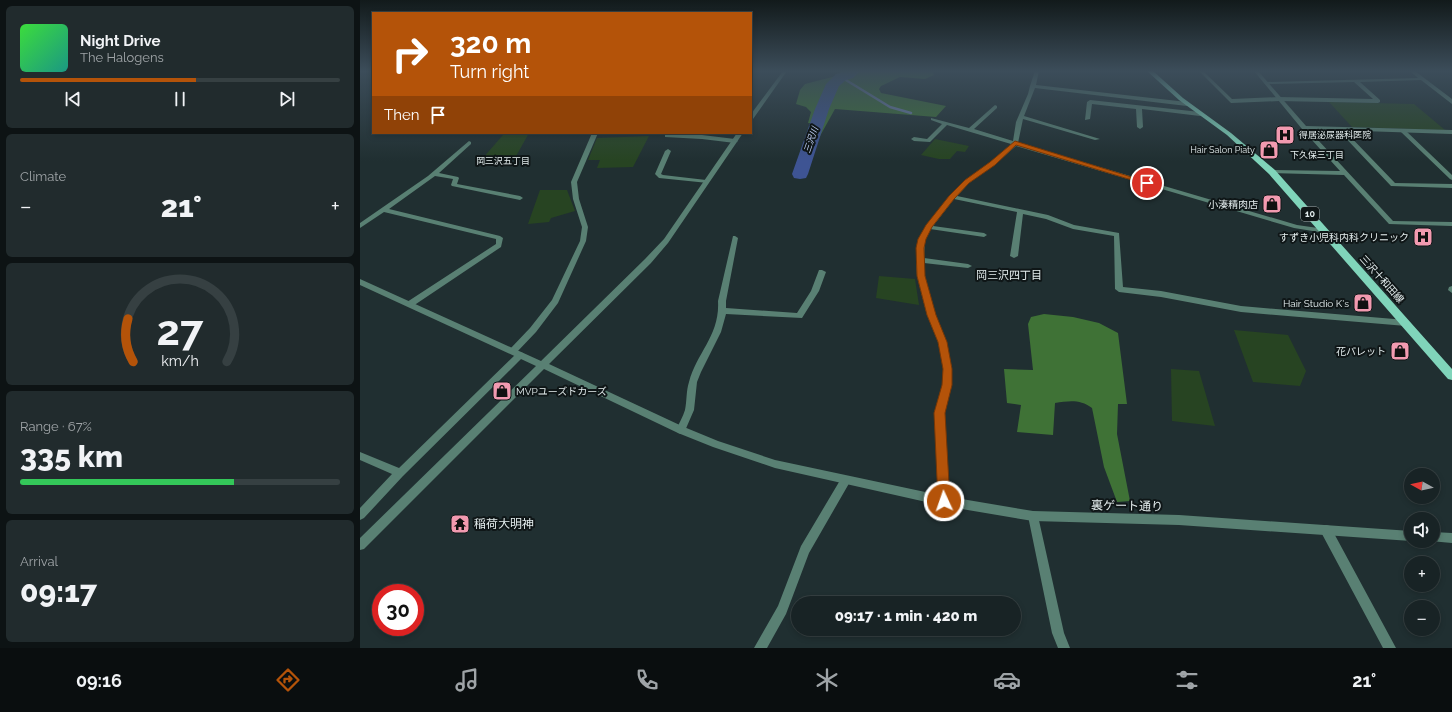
<!DOCTYPE html>
<meta charset="utf-8">
<style>
:root{--surface:#182325;--page:#212b2d;--text:#f1f3f6;--muted:#9fa4a7;--line:#364042;--accent:#b45309}
body{margin:0;font-family:Raleway,"Noto Sans JP",sans-serif;background:var(--page);color:var(--text);height:100vh;display:flex;flex-direction:column;font-size:15px;white-space:nowrap}
*{box-sizing:border-box;margin:0}
p{font-size:13px;color:var(--muted)}
.icon{flex:none;width:22px;height:22px;fill:none;stroke:currentColor;stroke-width:2;stroke-linecap:round;stroke-linejoin:round}
.map{position:relative;flex:1;overflow:hidden}
.side{display:flex;flex-direction:column;gap:6px;padding:6px;background:#0d1314;width:360px}
.side>*{flex:none}
.top-card{position:absolute;left:12px;top:12px;width:380px;height:122px;border-radius:0px;box-shadow:0 2px 6px #0003,0 0 0 1px var(--line);background:#b45309;color:#fff;overflow:hidden}
.needle{width:26px;rotate:278deg}
.fabs{position:absolute;left:1044px;top:468px;display:grid;gap:8px}
.fabs a{display:grid;place-items:center;width:36px;height:36px;border-radius:50%;background:var(--surface);box-shadow:0 2px 6px #0003,0 0 0 1px var(--line);font-size:20px}
.speed{position:absolute;left:12px;top:584px;display:flex;gap:8px;font-size:20px;font-weight:700;text-align:center}
.speed>*{display:grid;place-content:center;width:52px;height:52px;border-radius:50%;background:var(--surface);box-shadow:0 2px 6px #0003,0 0 0 1px var(--line);line-height:1}
.speed .limit{border:6px solid #d22;background:#fff;color:#111}
.pin{position:absolute;display:grid;place-items:center;width:34px;height:34px;color:#fff;margin:-17px;border:2px solid #fff;border-radius:50%;box-shadow:0 1px 4px #0007}
.me{position:absolute;width:44px;margin:-22px;rotate:357deg;stroke-linejoin:round;filter:drop-shadow(0 0 3px #0008)}
.turn{display:flex;align-items:center;gap:14px;height:84px;padding:0 12px;font-size:18px}
.turn .icon{width:52px;height:52px;stroke-width:2.5}
.turn b{display:block;font-size:28px;line-height:34px}
.then{display:flex;align-items:center;height:38px;padding:0 12px;background:#0003;gap:8px;font-size:15px}
.big{font-size:30px;font-weight:800;line-height:1.1}
.side .card{flex:1;display:flex;flex-direction:column;justify-content:center;gap:6px;min-width:0;padding:0 14px;border-radius:6px;background:var(--page)}
.side .dial{align-items:center;gap:0}
.dial svg{height:104px;overflow:visible;fill:none;stroke:var(--line);stroke-width:7;stroke-linecap:round;text-anchor:middle}
.dial text{fill:var(--text);stroke:none}
.song{display:flex;align-items:center;gap:12px}
.cover{width:48px;height:48px;border-radius:6px;background:linear-gradient(135deg,hsl(120 70% 55%),hsl(170 70% 35%))}
.played{height:4px;border-radius:2px;background:linear-gradient(90deg,var(--accent) 55%,var(--line) 55%)}
.keys{display:flex;justify-content:space-around;direction:ltr}
.heat{display:flex;justify-content:space-between;align-items:center;font-size:22px;direction:ltr}
.charge{height:6px;border-radius:3px;background:linear-gradient(90deg,#34c759 67%,var(--line) 0)}
.trip{position:absolute;left:431px;top:596px;width:230px;height:40px;border-radius:20px;background:var(--surface);box-shadow:0 2px 6px #0003,0 0 0 1px var(--line);font-weight:800;line-height:40px;text-align:center}
.dock{display:flex;height:64px;justify-content:space-around;align-items:center;background:#0a0e0f;color:var(--muted)}
.dock .icon{width:28px;height:28px}
.dock .on{color:var(--accent)}
.dock b{font-size:18px;color:var(--text)}
main{display:flex;flex:1;min-height:0}
.map>svg:first-child{display:block}
</style>
<main>
<section class="side">
<div class="card">
<div class="song"><i class="cover"></i><div><b>Night Drive</b><p>The Halogens</p></div></div>
<div class="played"></div>
<div class="keys"><svg class="icon" aria-label="previous" viewBox="0 0 24 24"><path d="M18 5L8 12l10 7zM5 5v14"/></svg><svg class="icon" aria-label="pause" viewBox="0 0 24 24"><path d="M8 5v14M16 5v14"/></svg><svg class="icon" aria-label="next" viewBox="0 0 24 24"><path d="M6 5l10 7-10 7zM19 5v14"/></svg></div>
</div>
<div class="card"><p>Climate</p>
<div class="heat"><a>−</a><b class="big">21°</b><a>+</a></div>
</div>
<div class="card dial"><svg viewBox="0 0 100 80">
<path d="M14 69A42 42 0 1 1 86 69"/>
<path d="M14 69A42 42 0 0 1 10 36" stroke="#b45309"/>
<text x="50" y="56" font-size="32" font-weight="700">27</text>
<text x="50" y="72" font-size="11">km/h</text>
</svg></div>
<div class="card"><p>Range · 67%</p><b class="big">335 km</b><div class="charge"></div></div>
<div class="card"><p>Arrival</p><b class="big">09:17</b></div>
</section>
<div class="map">
<svg width="1092" height="648" viewBox="0 0 1092 648">
<rect width="100%" height="100%" fill="#202f31"/>
<path fill="#274422" d="M 969,102 L 1054,104 L 1085,130 L 992,127 Z
M 161,133 L 169,133 L 155,158 L 122,159 L 143,135 Z
M 289,136 L 273,167 L 237,168 L 240,160 L 228,160 L 237,138 Z
M 575,139 L 609,146 L 605,152 L 597,151 L 590,159 L 579,159 L 561,155 Z
M 180,190 L 207,190 L 215,211 L 191,218 L 189,222 L 168,224 Z
M 519,276 L 555,279 L 559,305 L 516,298 Z
M 874,330 L 928,335 L 946,371 L 940,386 L 893,382 Z
M 811,369 L 839,371 L 855,426 L 812,421 Z"/>
<path fill="#3f7236" d="M 483,71 L 572,71 L 574,75 L 565,79 L 540,77 L 521,86 L 519,89 L 521,93 L 586,106 L 576,117 L 475,109 L 460,136 L 455,135 L 459,124 L 448,123 L 451,112 L 446,107 L 436,104 L 440,90 L 445,84 L 476,76 Z
M 684,314 L 713,317 L 739,323 L 758,333 L 767,404 L 758,404 L 757,434 L 770,501 L 757,502 L 744,467 L 732,408 C 720,399 709,401 695,403 L 693,435 L 657,432 L 661,405 L 647,403 L 644,369 L 673,370 L 668,324 L 671,317 Z"/>
<g fill="none" stroke-linecap="round" stroke-linejoin="round">
<path stroke="#7082ae" stroke-width="2.5" d="M 481,77 L 530,107 L 551,113"/>
<path fill="#3e5493" fill-rule="evenodd" d="M 485,71 L 500,71 L 493,78 L 486,80 L 479,86 L 469,109 L 448,174 L 446,178 L 440,179 L 434,178 L 432,174 L 455,109 L 466,84 L 476,74 Z"/>
<path fill="#598073" fill-rule="evenodd" d="M 675,71 L 679,71 L 676,85 L 827,102 L 830,104 L 827,106 L 675,88 L 664,116 L 740,139 L 735,140 L 663,119 L 658,143 L 937,225 L 965,229 L 968,231 L 965,233 L 934,228 L 656,146 L 634,165 L 609,183 L 597,196 L 688,215 L 714,225 L 759,233 L 763,287 L 801,291 L 881,306 L 1046,320 L 1050,323 L 1049,325 L 1046,326 L 881,312 L 801,297 L 759,292 L 755,289 L 754,236 L 713,229 L 686,219 L 663,214 L 658,256 L 654,258 L 650,256 L 657,212 L 594,199 L 573,226 L 624,233 L 627,235 L 624,237 L 570,229 L 565,239 L 564,258 L 608,264 L 612,266 L 608,268 L 564,263 L 565,276 L 575,315 L 586,342 L 592,369 L 591,385 L 584,413 L 589,501 L 588,504 L 584,506 L 580,504 L 579,501 L 574,413 L 583,385 L 584,369 L 578,342 L 567,315 L 557,276 L 556,260 L 559,239 L 566,226 L 590,196 L 605,181 L 630,163 L 651,144 L 587,125 L 570,142 L 554,141 L 551,139 L 554,137 L 567,139 L 582,124 L 571,120 L 571,118 L 609,128 L 635,105 L 637,106 L 637,108 L 614,129 L 653,141 L 656,122 L 668,94 L 670,86 Z
M 839,71 L 843,71 L 872,99 L 919,97 L 1013,99 L 994,82 L 906,84 L 904,83 L 906,82 L 1058,78 L 1050,71 L 1055,71 L 1092,99 L 1092,104 L 1061,80 L 1000,82 L 1020,100 L 1020,102 L 1018,103 L 919,101 L 871,103 Z
M 730,100 L 840,112 L 843,114 L 840,116 L 782,109 L 783,127 L 780,129 L 777,127 L 776,109 L 732,104 L 730,119 L 725,120 L 727,102 Z
M 942,127 L 946,127 L 1033,221 L 1092,222 L 1092,226 L 1029,224 L 984,175 L 910,173 L 910,171 L 912,170 L 980,171 L 942,129 Z
M 978,128 L 982,128 L 1035,183 L 1092,184 L 1092,188 L 1031,186 L 978,130 Z
M 1041,130 L 1045,130 L 1092,175 L 1092,180 L 1090,179 L 1041,132 Z
M 232,133 L 238,133 L 217,182 L 219,199 L 228,227 L 226,241 L 198,303 L 176,332 L 156,353 L 150,353 L 149,351 L 150,349 L 170,328 L 192,300 L 220,241 L 222,227 L 213,199 L 211,182 Z
M 307,134 L 342,135 L 375,139 L 378,141 L 375,143 L 342,139 L 305,137 L 305,135 Z
M 109,141 L 111,142 L 111,144 L 79,173 L 98,177 L 99,178 L 97,184 L 160,196 L 163,198 L 160,200 L 92,186 L 91,185 L 93,179 L 75,176 L 29,209 L 140,236 L 143,238 L 141,247 L 53,306 L 47,306 L 46,304 L 47,302 L 136,244 L 136,239 L 24,212 L 0,228 L 0,223 L 68,176 Z
M 308,149 L 311,151 L 301,174 L 303,175 L 346,180 L 348,181 L 348,183 L 299,178 L 295,174 L 305,151 Z
M 373,236 L 375,236 L 378,238 L 366,301 L 366,308 L 437,313 L 451,291 L 459,270 L 462,270 L 466,272 L 459,291 L 442,318 L 366,314 L 361,332 L 341,372 L 337,382 L 334,410 L 324,433 L 321,434 L 318,433 L 316,430 C 319,423 323,417 325,410 C 327,401 326,391 329,382 C 337,352 360,335 358,301 Z
M 1092,286 L 1092,293 L 1088,290 L 1089,287 Z
M 160,352 L 163,353 L 164,355 L 163,357 L 43,476 L 4,518 L 0,520 L 0,508 L 32,474 L 0,460 L 0,452 L 39,468 L 157,353 Z
M 486,476 L 490,477 L 491,480 L 449,553 L 426,614 L 407,648 L 394,648 L 418,606 L 441,546 L 482,477 Z
M 673,511 L 677,513 L 678,516 L 704,633 L 710,648 L 698,648 L 692,633 L 668,516 L 669,513 Z
M 966,525 L 970,526 L 1036,648 L 1023,648 L 962,534 L 961,530 L 962,526 Z"/>
<path fill="#598073" fill-rule="evenodd" d="M 423,71 L 427,71 L 393,119 L 391,120 L 391,114 Z
M 894,71 L 898,71 L 946,126 L 1092,130 L 1092,134 L 942,129 Z
M 377,133 L 383,133 L 308,243 L 291,263 L 189,364 L 324,427 L 358,441 L 415,460 L 584,496 L 673,511 L 819,515 L 1051,531 L 1051,541 L 819,525 L 673,521 L 584,506 L 415,468 L 353,447 L 318,433 L 184,369 L 4,549 L 0,550 L 0,538 L 176,366 L 0,285 L 0,279 L 181,361 L 285,259 L 304,239 Z
M 1073,532 L 1092,533 L 1092,543 L 1070,541 L 1073,541 Z"/>
<path fill="#80d4ba" fill-rule="evenodd" d="M 787,71 L 793,71 L 823,98 L 871,133 L 915,170 L 1092,369 L 1092,380 L 1088,379 L 909,174 L 867,135 L 819,100 Z"/>
</g>
<linearGradient id="sky" x2="0" y2="1"><stop stop-color="#121a1b"/><stop offset="0.44" stop-color="#3c4d5a"/><stop offset="1" stop-color="#3c4d5a" stop-opacity="0"/></linearGradient>
<rect width="1092" height="161" fill="url(#sky)"/>
<path fill="#b45309" stroke="#753606" d="M 655,141 L 791,183 L 787,185 L 785,184 L 656,145 L 635,165 L 609,183 L 594,199 L 572,227 L 566,239 L 564,248 L 565,276 L 576,315 L 587,342 L 592,369 L 592,385 L 585,413 L 590,501 L 588,505 L 584,506 L 580,505 L 578,501 L 574,413 L 582,385 L 583,369 L 578,342 L 567,315 L 557,276 L 556,248 L 558,239 L 566,225 L 589,196 L 605,180 L 630,162 Z"/>
<defs>
<g id="hospital-square" transform="scale(1)"><rect x="-9" y="-9" width="18" height="18" rx="4" fill="#f29ab0" stroke="#0f1617"/><path d="M-5-5h3v3.5h4V-5h3V5h-3V1.5h-4V5h-3Z" fill="#111"/></g>
<g id="shop-square" transform="scale(1)"><rect x="-9" y="-9" width="18" height="18" rx="4" fill="#f29ab0" stroke="#0f1617"/><path d="M-5-2.5h2.3a2.7 3.5 0 0 1 5.4 0H5L5.5 6h-11ZM-1.5-2.5h3a1.5 2.3 0 0 0-3 0Z" fill="#111"/></g>
<g id="temple-square" transform="scale(1)"><rect x="-9" y="-9" width="18" height="18" rx="4" fill="#f29ab0" stroke="#0f1617"/><path d="M0-6L5-2H3V0L6.5 2.5H4V6H1.5V3h-3V6H-4V2.5H-6.5L-3 0V-2H-5Z" fill="#111"/></g>
</defs>
<g fill-rule="evenodd">
<use href="#hospital-square" x="925" y="135"/>
<use href="#shop-square" x="909" y="150"/>
<use href="#shop-square" x="912" y="204"/>
<use href="#hospital-square" x="1063" y="237"/>
<use href="#shop-square" x="1003" y="303"/>
<use href="#shop-square" x="1040" y="351"/>
<use href="#shop-square" x="142" y="391"/>
<use href="#temple-square" x="100" y="524"/>
</g>
<g text-anchor="middle" dominant-baseline="central" stroke-width="4" stroke-linejoin="round" paint-order="stroke">
<g font-size="9" fill="#e4edee" stroke="#0f1617" text-anchor="start">
<text x="939" y="135">得居泌尿器科医院</text>
<text x="895" y="150" text-anchor="end">Hair Salon Piaty</text>
</g>
<g font-size="9" font-style="italic" fill="#bdccf1" stroke="#0f1617">
<text transform="translate(451 140) rotate(-71)">三沢川</text>
</g>
<g font-size="9" fill="#e4edee" stroke="#0f1617">
<text x="957" y="155">下久保三丁目</text>
<text x="143" y="161">岡三沢五丁目</text>
</g>
<rect fill="#0f1617" stroke="#a4acae" stroke-width="1" x="941" y="207" width="18" height="14" rx="3"/>
<g font-size="9" font-weight="bold" fill="#e4edee">
<text x="950" y="214">10</text>
</g>
<g font-size="10" fill="#e4edee" stroke="#0f1617" text-anchor="end">
<text x="898" y="204">小湊精肉店</text>
<text x="1049" y="237">すずき小児科内科クリニック</text>
<text x="989" y="303">Hair Studio K's</text>
<text x="1026" y="351">花パレット</text>
<text x="156" y="391" text-anchor="start">MVPユーズドカーズ</text>
</g>
<g font-size="10" fill="#e4edee" stroke="#0f1617">
<text transform="translate(1022 279) rotate(48)">三沢十和田線</text>
</g>
<g font-size="11" fill="#e4edee" stroke="#0f1617">
<text x="649" y="275">岡三沢四丁目</text>
</g>
<g font-size="12" fill="#e4edee" stroke="#0f1617">
<text transform="translate(767 506) rotate(1)">裏ゲート通り</text>
</g>
<g font-size="12" fill="#e4edee" stroke="#0f1617" text-anchor="start">
<text x="114" y="524">稲荷大明神</text>
</g>
</g>
</svg>
<div class="fabs">
<a><svg class="needle" viewBox="-14 -14 28 28"><path d="M0-13l5 13h-10z" fill="#e53935"/><path d="M0 13l5-13h-10z" fill="#9fa4a7"/></svg></a>
<a><svg class="icon" aria-label="sound" viewBox="0 0 24 24"><path d="M4 9h4l5-4v14l-5-4H4zM17 9q2 3 0 6"/></svg></a>
<a>+</a>
<a>−</a>
</div>
<div class="speed"><div class="limit">30</div></div>
<div class="pin" style="left:787px;top:183px;background:#d93025"><svg class="icon" aria-label="arrive" viewBox="0 0 24 24"><path d="M6 21V4h12l-3 4 3 4H6"/></svg></div>
<svg class="me" style="left:584px;top:501px" viewBox="-20 -20 40 40"><circle r="17" fill="#b45309" stroke="#fff" stroke-width="3"/><path d="M0-11L8 9 0 5-8 9z" fill="#fff"/></svg>
<div class="trip">09:17 · 1 min · 420 m</div>
<div class="top-card">
<div class="turn"><svg class="icon" aria-label="right" viewBox="0 0 24 24"><path d="M7 20v-9h11M14 6l5 5-5 5"/></svg><div><b>320 m</b>Turn right</div></div>
<div class="then">Then<svg class="icon" aria-label="arrive" viewBox="0 0 24 24"><path d="M6 21V4h12l-3 4 3 4H6"/></svg></div>
</div>
</div>
</main>
<nav class="dock">
<b>09:16</b>
<svg class="icon on" aria-label="directions" viewBox="0 0 24 24"><path d="M12 3l9 9-9 9-9-9zM9 14v-3h6M13 9l2 2-2 2"/></svg>
<svg class="icon" aria-label="music" viewBox="0 0 24 24"><path d="M9 18V5l10-2v13"/><circle cx="6" cy="18" r="3"/><circle cx="16" cy="16" r="3"/></svg>
<svg class="icon" aria-label="phone" viewBox="0 0 24 24"><path d="M5 4h4l2 5-3 2q2 4 5 5l2-3 5 2v4C11 20 4 13 5 4z"/></svg>
<svg class="icon" aria-label="climate" viewBox="0 0 24 24"><path d="M12 3v18M4 7l16 10M4 17L20 7"/></svg>
<svg class="icon" aria-label="car" viewBox="0 0 24 24"><path d="M5 17H2v-5l4-1 3-4h7l3 4 3 1v5h-3M9 17h6M6 11h13"/><circle cx="7" cy="17" r="2"/><circle cx="17" cy="17" r="2"/></svg>
<svg class="icon" aria-label="filters" viewBox="0 0 24 24"><path d="M4 7h16M4 17h16"/><circle cx="9" cy="7" r="2"/><circle cx="15" cy="17" r="2"/></svg>
<b>21°</b>
</nav>
